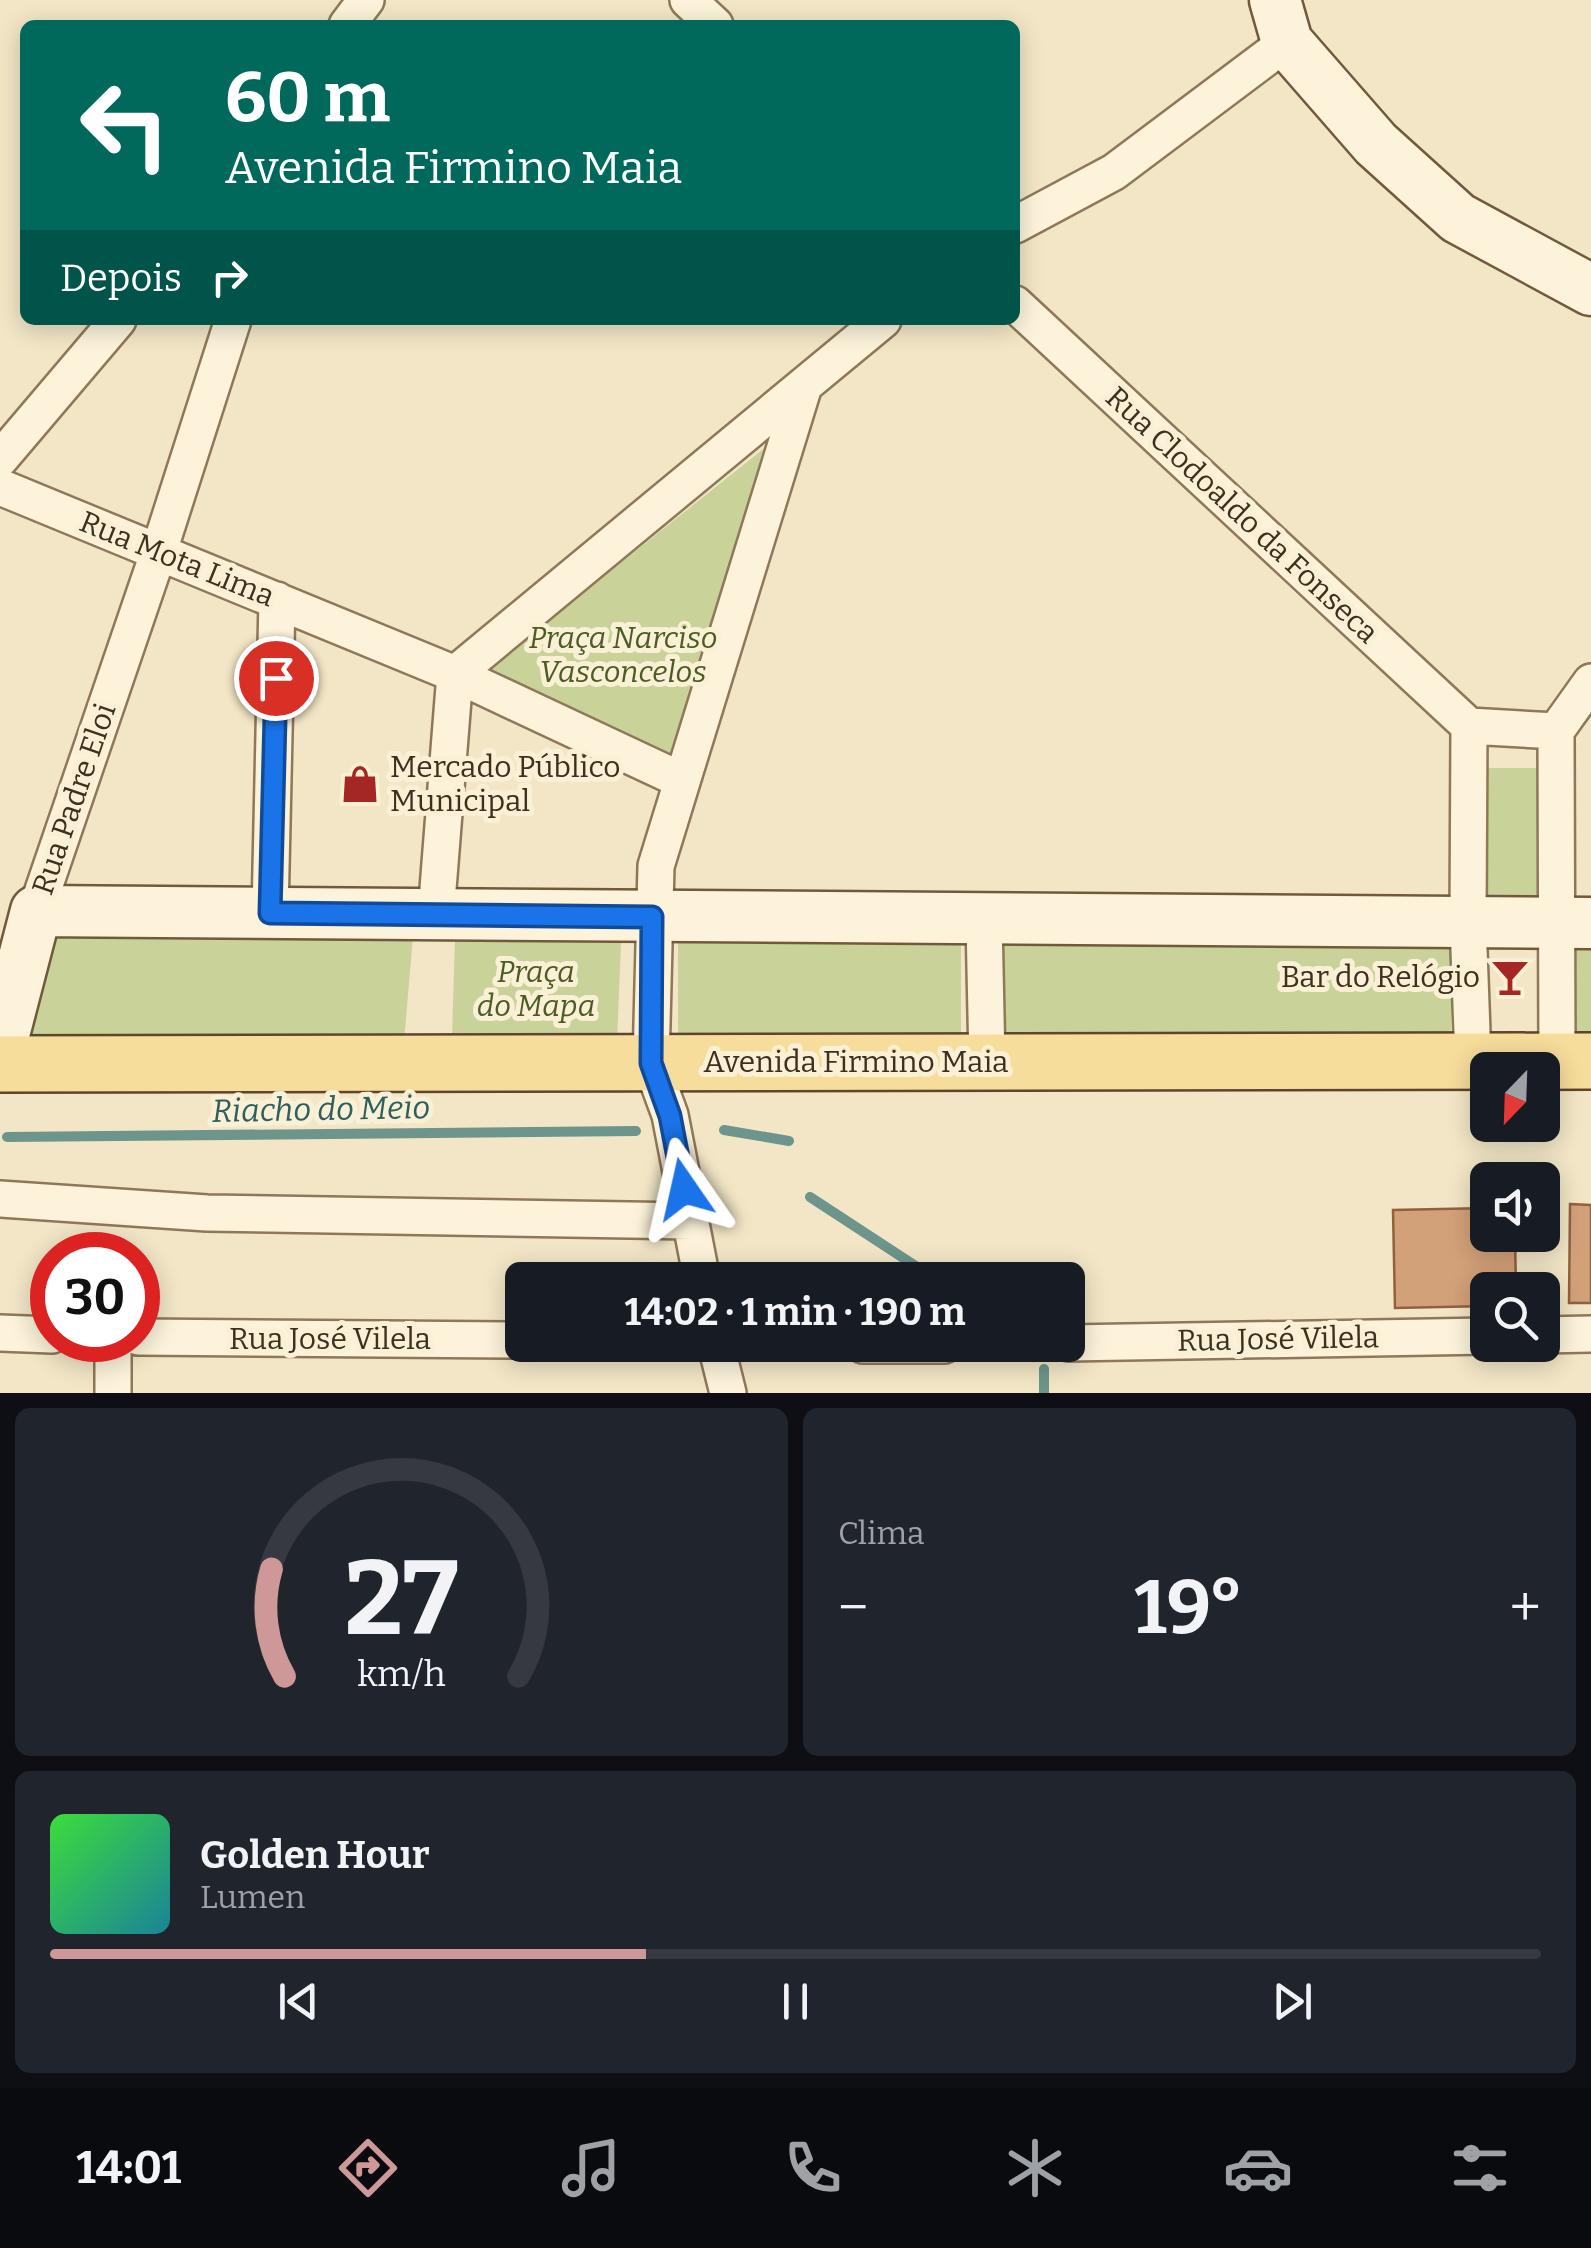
<!DOCTYPE html>
<html lang="pt">
<meta charset="utf-8">
<style>
:root{--surface:#171b24;--page:#20242c;--text:#f1f3f6;--muted:#9ea1a6;--line:#363941;--accent:#ce9798}
body{margin:0;font-family:Bitter,serif;background:var(--page);color:var(--text);height:100vh;display:flex;flex-direction:column;font-size:38px;white-space:nowrap}
*{box-sizing:border-box;margin:0}
p{font-size:32px;color:var(--muted)}
.icon{flex:none;width:55px;height:55px;fill:none;stroke:currentColor;stroke-width:2;stroke-linecap:round;stroke-linejoin:round}
.map{position:relative;height:1393px;overflow:hidden}
.panel{display:flex;flex-direction:column;gap:15px;padding:15px;background:#0d0f14;flex:1}
.panel>*{flex:none}
.top-card{position:absolute;left:20px;top:20px;width:1000px;height:305px;border-radius:15px;box-shadow:0 5px 25px #0003;background:#00695c;color:#fff;overflow:hidden}
.needle{width:65px;rotate:203deg}
.tools{position:absolute;left:1470px;top:1052px;display:grid;gap:20px}
.tools a{display:grid;place-items:center;width:90px;height:90px;border-radius:15px;background:var(--surface);box-shadow:0 5px 25px #0003;font-size:50px}
.speed{position:absolute;left:30px;top:1232px;display:flex;gap:20px;font-size:50px;font-weight:700;text-align:center}
.speed>*{display:grid;place-content:center;width:130px;height:130px;border-radius:50%;background:var(--surface);box-shadow:0 5px 25px #0003;line-height:1}
.speed .limit{border:15px solid #d22;background:#fff;color:#111}
.pin{position:absolute;display:grid;place-items:center;width:85px;height:85px;color:#fff;margin:-42px;border:5px solid #fff;border-radius:50%;box-shadow:0 2px 10px #0007}
.me{position:absolute;width:110px;margin:-55px;rotate:349deg;stroke-linejoin:round;filter:drop-shadow(0 0 8px #0008)}
.turn{display:flex;align-items:center;gap:35px;height:210px;padding:0 40px;font-size:45px}
.turn .icon{width:130px;height:130px;stroke-width:2.5}
.turn b{display:block;font-size:70px;line-height:85px}
.then{display:flex;align-items:center;height:95px;padding:0 40px;background:#0003;gap:20px;font-size:38px}
.big{font-size:75px;font-weight:700;line-height:1.1}
.panel .tile{flex:1;display:flex;flex-direction:column;justify-content:center;gap:15px;min-width:0;padding:0 35px;border-radius:15px;background:var(--page)}
.panel .dial{align-items:center;gap:0}
.dial svg{height:260px;overflow:visible;fill:none;stroke:var(--line);stroke-width:7;stroke-linecap:round;text-anchor:middle}
.dial text{fill:var(--text);stroke:none}
.song{display:flex;align-items:center;gap:30px}
.cover{width:120px;height:120px;border-radius:15px;background:linear-gradient(135deg,hsl(120 70% 55%),hsl(190 70% 35%))}
.played{height:10px;border-radius:5px;background:linear-gradient(90deg,var(--accent) 40%,var(--line) 40%)}
.keys{display:flex;justify-content:space-around;direction:ltr}
.heat{display:flex;justify-content:space-between;align-items:center;font-size:55px;direction:ltr}
.panel .tiles{flex:1;display:grid;gap:15px;grid-template-columns:1fr 1fr}
.tile:last-child{grid-column:span 2}
.trip{position:absolute;left:505px;top:1262px;width:580px;height:100px;border-radius:15px;background:var(--surface);box-shadow:0 5px 25px #0003;font-weight:700;line-height:100px;text-align:center}
.dock{display:flex;height:160px;justify-content:space-around;align-items:center;background:#090b0e;color:var(--muted)}
.dock .icon{width:70px;height:70px}
.dock .active{color:var(--accent)}
.dock b{font-size:45px;color:var(--text)}
.map>svg:first-child{display:block}
</style>
<div class="map">
<svg width="1591" height="1393" viewBox="0 0 1591 1393">
<rect width="100%" height="100%" fill="#f2e6c6"/>
<path fill="#c9d298" d="M 772,442 L 668,760 L 484,672 Z
M 1484,768 L 1537,768 L 1539,904 L 1486,905 Z
M 51,932 L 413,936 L 404,1042 L 21,1042 Z
M 455,938 L 621,943 L 617,1041 L 452,1036 Z
M 1004,942 L 1451,944 L 1451,1042 L 1004,1040 Z
M 678,943 L 961,945 L 961,1040 L 678,1038 Z
M 1570,946 L 1591,946 L 1591,1039 L 1570,1039 Z"/>
<g fill="none" stroke-linecap="round" stroke-linejoin="round">
<path stroke="#6d958c" stroke-width="10" d="M 724,1130 L 789,1141
M 7,1137 L 636,1131
M 810,1197 L 937,1280
M 1044,1369 L 1044,1393"/>
</g>
<path fill="#d3a179" stroke="#91613d" stroke-width="2.5" d="M 1570,1204 L 1591,1205 L 1591,1303 L 1569,1303 Z
M 1488,1208 L 1488,1235 L 1515,1235 L 1516,1290 L 1488,1290 L 1488,1306 L 1395,1308 L 1393,1210 Z"/>
<g fill="none" stroke-linecap="round" stroke-linejoin="round">
<g stroke="#8f7859" stroke-width="40">
<path id="minor" d="M 688,0 L 715,25
M 347,25 L 366,0
M 1015,225 L 1114,172 L 1287,42
M 1015,304 L 1469,726
M 0,459 L 118,320
M 0,487 L 455,674 L 681,780
M 1469,726 L 1468,922 L 1473,1060
M 1469,726 L 1556,731
M 1556,731 L 1557,1061
M 1556,731 L 1591,682
M 36,911 L 159,551 L 233,320
M 270,913 L 277,600
M 436,914 L 455,674 L 883,320
M 984,921 L 987,1062
M 0,1199 L 207,1213 L 690,1221
M 702,1280 L 670,1115 L 651,1063 L 656,866 L 803,389
M 0,1333 L 52,1335
M 1542,1335 L 1591,1334
M 138,1337 L 522,1340
M 113,1340 L 113,1393
M 1068,1343 L 1488,1336
M 716,1345 L 728,1393
M 863,1345 L 944,1345"/>
</g>
<g stroke="#71593c" stroke-width="55">
<path id="secondary" d="M 1275,0 L 1287,42 L 1376,144 L 1458,218 L 1591,290
M 0,1050 L 36,911 L 1591,923"/>
</g>
<g stroke="#5d452e" stroke-width="60">
<path id="primary" d="M 0,1064 L 1591,1061"/>
</g>
<use href="#minor" stroke="#fcf3da" stroke-width="35"/>
<use href="#secondary" stroke="#fcf3da" stroke-width="50"/>
<use href="#primary" stroke="#f7dd9b" stroke-width="55"/>
</g>
<g fill="none" stroke-linecap="round" stroke-linejoin="round">
<g stroke="#114b97" stroke-width="25">
<path id="route" d="M 276,678 L 270,913 L 652,917 L 651,1063 L 670,1116 L 684,1189"/>
</g>
<use href="#route" stroke="#1a73e8" stroke-width="18"/>
</g>
<defs>
<g id="shop-bare" transform="scale(3)"><path d="M-5-2.5h2.3a2.7 3.5 0 0 1 5.4 0H5L5.5 6h-11ZM-1.5-2.5h3a1.5 2.3 0 0 0-3 0Z" fill="#a42724" stroke="#f9f0d6" stroke-width="2.5" paint-order="stroke"/></g>
<g id="bar-bare" transform="scale(3)"><path d="M-6-5H6L.8 .8V4.5H3.5V6h-7V4.5H-.8V.8Z" fill="#a42724" stroke="#f9f0d6" stroke-width="2.5" paint-order="stroke"/></g>
</defs>
<g fill-rule="evenodd">
<use href="#shop-bare" x="360" y="784"/>
<use href="#bar-bare" x="1510" y="977"/>
</g>
<g text-anchor="middle" dominant-baseline="central" stroke-width="10" stroke-linejoin="round" paint-order="stroke">
<g font-size="30" fill="#3e2f1e" stroke="#f9f0d6">
<text transform="translate(1242 515) rotate(43)">Rua Clodoaldo da Fonseca</text>
<text transform="translate(177 559) rotate(22)">Rua Mota Lima</text>
<text transform="translate(74 799) rotate(-71)">Rua Padre Eloi</text>
<text x="856" y="1062">Avenida Firmino Maia</text>
<text x="330" y="1339">Rua José Vilela</text>
<text transform="translate(1278 1339) rotate(-1)">Rua José Vilela</text>
</g>
<g font-size="30" font-style="italic" fill="#4c5c23" stroke="#f9f0d6">
<text x="623" y="638">Praça Narciso<tspan x="623" dy="34">Vasconcelos</tspan></text>
<text x="536" y="972">Praça<tspan x="536" dy="34">do Mapa</tspan></text>
</g>
<g font-size="30" fill="#3e2f1e" stroke="#f9f0d6" text-anchor="start">
<text x="390" y="767">Mercado Público<tspan x="390" dy="34">Municipal</tspan></text>
<text x="1480" y="977" text-anchor="end">Bar do Relógio</text>
</g>
<g font-size="32" font-style="italic" fill="#2d5f5d" stroke="#f9f0d6">
<text transform="translate(321 1109) rotate(-1)">Riacho do Meio</text>
</g>
</g>
</svg>
<div class="tools">
<a><svg class="needle" viewBox="-14 -14 28 28"><path d="M0-13l5 13h-10z" fill="#e53935"/><path d="M0 13l5-13h-10z" fill="#9ea1a6"/></svg></a>
<a><svg class="icon" aria-label="sound" viewBox="0 0 24 24"><path d="M4 9h4l5-4v14l-5-4H4zM17 9q2 3 0 6"/></svg></a>
<a><svg class="icon" aria-label="search" viewBox="0 0 24 24"><circle cx="10" cy="10" r="6"/><path d="M15 15l6 6"/></svg></a>
</div>
<div class="speed"><div class="limit">30</div></div>
<div class="pin" style="left:276px;top:678px;background:#d93025"><svg class="icon" aria-label="arrive" viewBox="0 0 24 24"><path d="M6 21V4h12l-3 4 3 4H6"/></svg></div>
<svg class="me" style="left:684px;top:1189px" viewBox="-20 -20 40 40"><path d="M0-17L14 15 0 8-14 15z" fill="#1a73e8" stroke="#fff" stroke-width="4"/></svg>
<div class="trip">14:02 · 1 min · 190 m</div>
<div class="top-card">
<div class="turn"><svg class="icon" aria-label="left" viewBox="0 0 24 24"><path d="M17 20v-9H6M10 6l-5 5 5 5"/></svg><div><b>60 m</b>Avenida Firmino Maia</div></div>
<div class="then">Depois<svg class="icon" aria-label="right" viewBox="0 0 24 24"><path d="M7 20v-9h11M14 6l5 5-5 5"/></svg></div>
</div>
</div>
<section class="panel">
<div class="tiles">
<div class="tile dial"><svg viewBox="0 0 100 80">
<path d="M14 69A42 42 0 1 1 86 69"/>
<path d="M14 69A42 42 0 0 1 10 36" stroke="#ce9798"/>
<text x="50" y="56" font-size="32" font-weight="700">27</text>
<text x="50" y="72" font-size="11">km/h</text>
</svg></div>
<div class="tile"><p>Clima</p>
<div class="heat"><a>−</a><b class="big">19°</b><a>+</a></div>
</div>
<div class="tile">
<div class="song"><i class="cover"></i><div><b>Golden Hour</b><p>Lumen</p></div></div>
<div class="played"></div>
<div class="keys"><svg class="icon" aria-label="previous" viewBox="0 0 24 24"><path d="M18 5L8 12l10 7zM5 5v14"/></svg><svg class="icon" aria-label="pause" viewBox="0 0 24 24"><path d="M8 5v14M16 5v14"/></svg><svg class="icon" aria-label="next" viewBox="0 0 24 24"><path d="M6 5l10 7-10 7zM19 5v14"/></svg></div>
</div>
</div>
</section>
<nav class="dock">
<b>14:01</b>
<svg class="icon active" aria-label="directions" viewBox="0 0 24 24"><path d="M12 3l9 9-9 9-9-9zM9 14v-3h6M13 9l2 2-2 2"/></svg>
<svg class="icon" aria-label="music" viewBox="0 0 24 24"><path d="M9 18V5l10-2v13"/><circle cx="6" cy="18" r="3"/><circle cx="16" cy="16" r="3"/></svg>
<svg class="icon" aria-label="phone" viewBox="0 0 24 24"><path d="M5 4h4l2 5-3 2q2 4 5 5l2-3 5 2v4C11 20 4 13 5 4z"/></svg>
<svg class="icon" aria-label="climate" viewBox="0 0 24 24"><path d="M12 3v18M4 7l16 10M4 17L20 7"/></svg>
<svg class="icon" aria-label="car" viewBox="0 0 24 24"><path d="M5 17H2v-5l4-1 3-4h7l3 4 3 1v5h-3M9 17h6M6 11h13"/><circle cx="7" cy="17" r="2"/><circle cx="17" cy="17" r="2"/></svg>
<svg class="icon" aria-label="filters" viewBox="0 0 24 24"><path d="M4 7h16M4 17h16"/><circle cx="9" cy="7" r="2"/><circle cx="15" cy="17" r="2"/></svg>
</nav>
